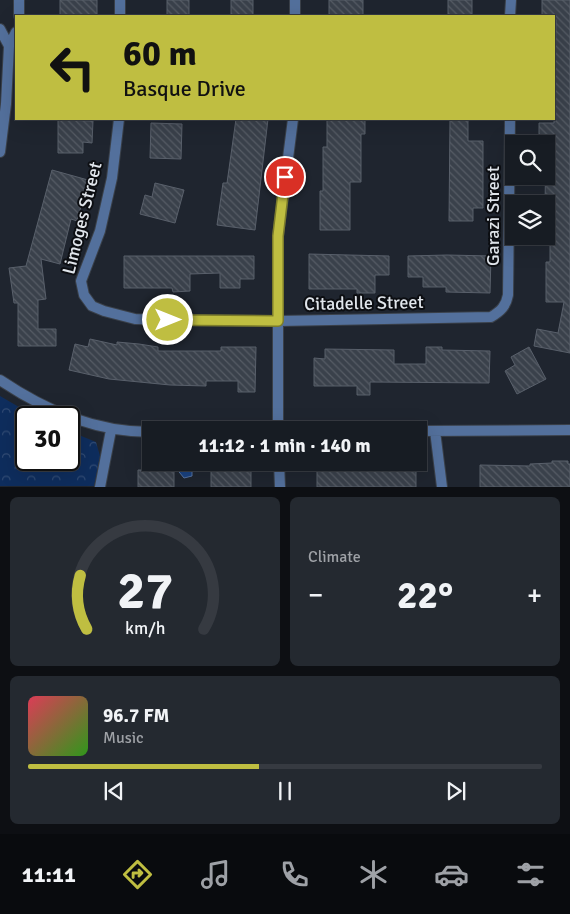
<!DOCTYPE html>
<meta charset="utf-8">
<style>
:root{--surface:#171c23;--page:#242930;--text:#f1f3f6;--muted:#9ea1a6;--line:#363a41;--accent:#bfbe41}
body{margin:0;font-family:Signika,sans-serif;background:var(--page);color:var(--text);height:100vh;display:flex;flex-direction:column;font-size:19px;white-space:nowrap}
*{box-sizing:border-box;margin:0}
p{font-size:16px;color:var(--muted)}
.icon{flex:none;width:28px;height:28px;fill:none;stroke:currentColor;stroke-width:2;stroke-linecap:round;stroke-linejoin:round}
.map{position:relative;height:487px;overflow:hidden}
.sheet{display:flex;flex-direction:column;gap:10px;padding:10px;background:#0d0f13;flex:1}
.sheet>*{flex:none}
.banner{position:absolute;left:15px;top:15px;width:540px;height:105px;border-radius:0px;box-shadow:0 5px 20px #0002,0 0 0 1px var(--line);background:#bfbe41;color:#111;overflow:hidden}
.tools{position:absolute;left:505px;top:135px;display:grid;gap:10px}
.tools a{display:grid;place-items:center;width:50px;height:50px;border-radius:0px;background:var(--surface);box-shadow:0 5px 20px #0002,0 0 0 1px var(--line);font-size:25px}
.speed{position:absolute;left:15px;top:406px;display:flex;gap:10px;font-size:25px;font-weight:700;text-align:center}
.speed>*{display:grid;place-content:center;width:65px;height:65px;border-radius:50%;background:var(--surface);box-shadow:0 5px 20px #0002,0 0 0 1px var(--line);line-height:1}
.speed .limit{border:2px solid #111;border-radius:8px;background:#fff;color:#111}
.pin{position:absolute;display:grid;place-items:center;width:42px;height:42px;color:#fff;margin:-21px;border:2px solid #fff;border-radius:50%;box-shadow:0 1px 5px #0007}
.me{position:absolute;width:55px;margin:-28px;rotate:90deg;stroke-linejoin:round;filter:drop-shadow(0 0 4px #0008)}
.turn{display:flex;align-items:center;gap:18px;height:105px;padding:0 25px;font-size:22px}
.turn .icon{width:65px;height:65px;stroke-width:2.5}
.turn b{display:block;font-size:35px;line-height:42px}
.big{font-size:38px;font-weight:700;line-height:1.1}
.sheet .card{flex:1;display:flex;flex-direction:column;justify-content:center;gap:8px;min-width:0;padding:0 18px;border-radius:8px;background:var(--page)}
.sheet .dial{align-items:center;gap:0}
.dial svg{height:130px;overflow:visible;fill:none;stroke:var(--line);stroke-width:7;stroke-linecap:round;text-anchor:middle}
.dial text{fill:var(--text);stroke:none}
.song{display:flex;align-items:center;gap:15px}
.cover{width:60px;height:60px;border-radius:8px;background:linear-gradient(135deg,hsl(350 70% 55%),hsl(110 70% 35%))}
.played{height:5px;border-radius:2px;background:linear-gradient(90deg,var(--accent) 45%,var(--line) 45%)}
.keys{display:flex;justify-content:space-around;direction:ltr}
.heat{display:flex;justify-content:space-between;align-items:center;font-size:28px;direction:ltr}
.sheet .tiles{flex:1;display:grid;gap:10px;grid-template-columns:1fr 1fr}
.card:last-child{grid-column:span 2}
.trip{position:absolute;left:142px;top:421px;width:285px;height:50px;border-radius:0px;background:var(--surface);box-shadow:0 5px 20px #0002,0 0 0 1px var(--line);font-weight:700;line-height:50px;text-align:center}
.tab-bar{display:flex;height:80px;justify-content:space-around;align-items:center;background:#090b0e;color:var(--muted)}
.tab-bar .icon{width:35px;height:35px}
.tab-bar .selected{color:var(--accent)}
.tab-bar b{font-size:22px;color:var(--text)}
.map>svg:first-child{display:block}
</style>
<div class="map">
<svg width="570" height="487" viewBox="0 0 570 487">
<defs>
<pattern id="forest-crowns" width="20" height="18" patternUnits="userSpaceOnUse" patternTransform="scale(1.25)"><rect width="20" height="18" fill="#0e2d5d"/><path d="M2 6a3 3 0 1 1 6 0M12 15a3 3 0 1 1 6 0" fill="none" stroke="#314b74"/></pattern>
<pattern id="water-ripples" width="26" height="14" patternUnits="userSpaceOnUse" patternTransform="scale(1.25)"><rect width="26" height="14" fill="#1a4280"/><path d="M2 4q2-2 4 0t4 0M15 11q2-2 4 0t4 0" fill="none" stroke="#3b5d92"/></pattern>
<pattern id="building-back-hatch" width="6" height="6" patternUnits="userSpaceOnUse" patternTransform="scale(1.25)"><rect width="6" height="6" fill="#3a414b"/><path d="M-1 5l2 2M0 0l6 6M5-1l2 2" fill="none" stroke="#565c65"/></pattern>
</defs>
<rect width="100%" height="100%" fill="#1f252f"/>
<path fill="url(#forest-crowns)" d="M 0,396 L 36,417 L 26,418 L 26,460 L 69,460 L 69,431 L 96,442 L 100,456 L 94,486 L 0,486 Z"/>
<path fill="url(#water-ripples)" stroke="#5673a0" d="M 177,463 L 188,463 L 188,468 L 192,471 L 192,476 L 184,478 L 175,467 Z"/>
<path fill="url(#building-back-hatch)" stroke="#59606b" d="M 60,0 L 97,0 L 97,16 L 60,16 Z
M 167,0 L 189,0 L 189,16 L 167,16 Z
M 231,0 L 253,0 L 253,16 L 231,16 Z
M 329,0 L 363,0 L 363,16 L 329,16 Z
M 448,0 L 472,0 L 472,16 L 448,16 Z
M 542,0 L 570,0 L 570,353 L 534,346 L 537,329 L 558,333 L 564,302 L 546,302 L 546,262 L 550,262 L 550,240 L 546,240 L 545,204 L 546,144 L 539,144 L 539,123 L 554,123 L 556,20 L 554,16 L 542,16 Z
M 236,119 L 268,119 L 255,230 L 217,225 L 223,183 L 227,183 Z
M 327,119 L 365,119 L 365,134 L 361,134 L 361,182 L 350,182 L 350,230 L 320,230 L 320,191 L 323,191 L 323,147 L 327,147 Z
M 450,119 L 468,119 L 468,141 L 483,141 L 483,208 L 473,208 L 473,221 L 449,221 Z
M 58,120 L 93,121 L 92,143 L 83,142 L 83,153 L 58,153 Z
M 151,123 L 182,124 L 181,159 L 150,158 Z
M 52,170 L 88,180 L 77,221 L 71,219 L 60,264 L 41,259 L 46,299 L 38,300 L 38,329 L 56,329 L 56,346 L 18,346 L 18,303 L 14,303 L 9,268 L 26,266 Z
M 155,183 L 184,190 L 175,223 L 140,214 L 145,195 L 152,197 Z
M 309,254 L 389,256 L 389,275 L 375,275 L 375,293 L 357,293 L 357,289 L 309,289 Z
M 447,255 L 491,256 L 490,293 L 446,292 L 446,287 L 423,287 L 423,277 L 408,277 L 408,256 Z
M 124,256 L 254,256 L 254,279 L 240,279 L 240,288 L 220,288 L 220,273 L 190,274 L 190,291 L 173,292 L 172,288 L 124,288 Z
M 90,339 L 117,345 L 117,342 L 139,344 L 158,347 L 158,351 L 221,351 L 221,347 L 256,347 L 255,392 L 238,392 L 238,381 L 206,381 L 206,386 L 170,385 L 109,379 L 69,370 L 75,344 L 88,347 Z
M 426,347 L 442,347 L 442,350 L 490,351 L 489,383 L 370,382 L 370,395 L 357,395 L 357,386 L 314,386 L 314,358 L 325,359 L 325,349 L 394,350 L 394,364 L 426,364 Z
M 529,347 L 546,379 L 517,394 L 505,371 L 515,365 L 511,357 Z
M 552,461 L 568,461 L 568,464 L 570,464 L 570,487 L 480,487 L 480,465 L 530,466 L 530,464 L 552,463 Z
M 146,462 L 174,462 L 174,487 L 138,487 L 138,470 L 146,470 Z
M 211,462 L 251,462 L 251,487 L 211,487 Z
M 317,467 L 416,469 L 416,487 L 317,487 Z"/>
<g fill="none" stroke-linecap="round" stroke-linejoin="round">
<g stroke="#3a4049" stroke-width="12">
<path id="street" d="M 19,0 L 19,16
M 120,0 L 120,16
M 295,16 L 295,0
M 510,16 L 511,0
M 0,29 L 9,46
M 119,119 L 112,178 L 100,231 L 81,281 L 84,295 L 92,306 L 104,311 L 135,319 L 167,320 L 278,321 L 491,317 C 501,311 506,306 508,295 L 510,119
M 0,152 L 6,104 L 9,46 L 16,32
M 0,380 C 46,411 95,432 151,432
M 278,430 L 278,236 L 293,119
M 419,431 L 570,430
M 435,431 L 442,487
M 279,462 L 280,487
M 100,487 L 111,430"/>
</g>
<use href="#street" stroke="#53709c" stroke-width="10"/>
</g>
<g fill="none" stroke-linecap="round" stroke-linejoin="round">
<g stroke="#7c7c2a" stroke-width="12">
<path id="route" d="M 168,320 L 278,321 L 278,236 L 285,177"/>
</g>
<use href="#route" stroke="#bfbe41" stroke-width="9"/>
</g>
<g text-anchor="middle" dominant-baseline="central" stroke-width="4" stroke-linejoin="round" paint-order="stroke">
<g font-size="18" fill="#e1e6ec" stroke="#0c0e12">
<text transform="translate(493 216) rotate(-90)">Garazi Street</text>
<text transform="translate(82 218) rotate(-76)">Limoges Street</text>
<text transform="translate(364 303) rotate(-1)">Citadelle Street</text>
</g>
</g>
</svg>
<div class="tools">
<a><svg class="icon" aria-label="search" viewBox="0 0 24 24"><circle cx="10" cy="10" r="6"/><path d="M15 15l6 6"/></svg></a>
<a><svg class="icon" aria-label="layers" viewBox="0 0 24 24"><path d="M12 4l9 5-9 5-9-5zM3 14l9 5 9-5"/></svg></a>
</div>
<div class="speed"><div class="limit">30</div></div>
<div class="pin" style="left:285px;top:177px;background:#d93025"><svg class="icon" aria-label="arrive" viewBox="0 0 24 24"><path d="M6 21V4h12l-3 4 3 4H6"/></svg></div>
<svg class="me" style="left:168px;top:320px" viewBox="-20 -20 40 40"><circle r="17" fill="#bfbe41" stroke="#fff" stroke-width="3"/><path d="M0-11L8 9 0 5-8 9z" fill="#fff"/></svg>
<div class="trip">11:12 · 1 min · 140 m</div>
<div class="banner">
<div class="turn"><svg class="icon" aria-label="left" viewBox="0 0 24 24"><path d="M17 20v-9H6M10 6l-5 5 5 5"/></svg><div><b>60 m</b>Basque Drive</div></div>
</div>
</div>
<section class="sheet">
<div class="tiles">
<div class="card dial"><svg viewBox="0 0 100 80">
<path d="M14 69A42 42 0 1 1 86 69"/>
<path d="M14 69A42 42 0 0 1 10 36" stroke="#bfbe41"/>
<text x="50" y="56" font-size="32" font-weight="700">27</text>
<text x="50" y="72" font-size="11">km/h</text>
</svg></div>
<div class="card"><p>Climate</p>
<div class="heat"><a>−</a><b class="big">22°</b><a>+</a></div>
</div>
<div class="card">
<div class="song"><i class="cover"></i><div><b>96.7 FM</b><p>Music</p></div></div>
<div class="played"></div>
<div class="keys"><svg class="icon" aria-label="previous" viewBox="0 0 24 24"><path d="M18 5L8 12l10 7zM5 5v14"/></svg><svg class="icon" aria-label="pause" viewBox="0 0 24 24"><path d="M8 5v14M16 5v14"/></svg><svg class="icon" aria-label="next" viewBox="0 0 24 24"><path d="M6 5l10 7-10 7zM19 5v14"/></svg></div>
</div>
</div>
</section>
<nav class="tab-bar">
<b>11:11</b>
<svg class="icon selected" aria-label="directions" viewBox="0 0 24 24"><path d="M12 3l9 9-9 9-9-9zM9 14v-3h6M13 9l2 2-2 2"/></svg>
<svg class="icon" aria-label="music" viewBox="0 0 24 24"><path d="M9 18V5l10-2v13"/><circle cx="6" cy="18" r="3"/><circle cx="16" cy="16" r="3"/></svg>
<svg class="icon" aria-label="phone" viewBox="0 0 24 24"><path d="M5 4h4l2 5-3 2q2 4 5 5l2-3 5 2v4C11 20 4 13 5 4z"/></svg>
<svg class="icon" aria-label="climate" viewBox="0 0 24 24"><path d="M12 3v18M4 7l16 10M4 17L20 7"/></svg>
<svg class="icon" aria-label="car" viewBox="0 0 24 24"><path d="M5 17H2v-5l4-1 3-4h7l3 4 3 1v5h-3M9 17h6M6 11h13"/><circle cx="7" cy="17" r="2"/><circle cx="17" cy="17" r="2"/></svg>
<svg class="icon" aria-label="filters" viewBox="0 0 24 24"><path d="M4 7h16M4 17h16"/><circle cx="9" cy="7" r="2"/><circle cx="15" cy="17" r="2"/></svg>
</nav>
